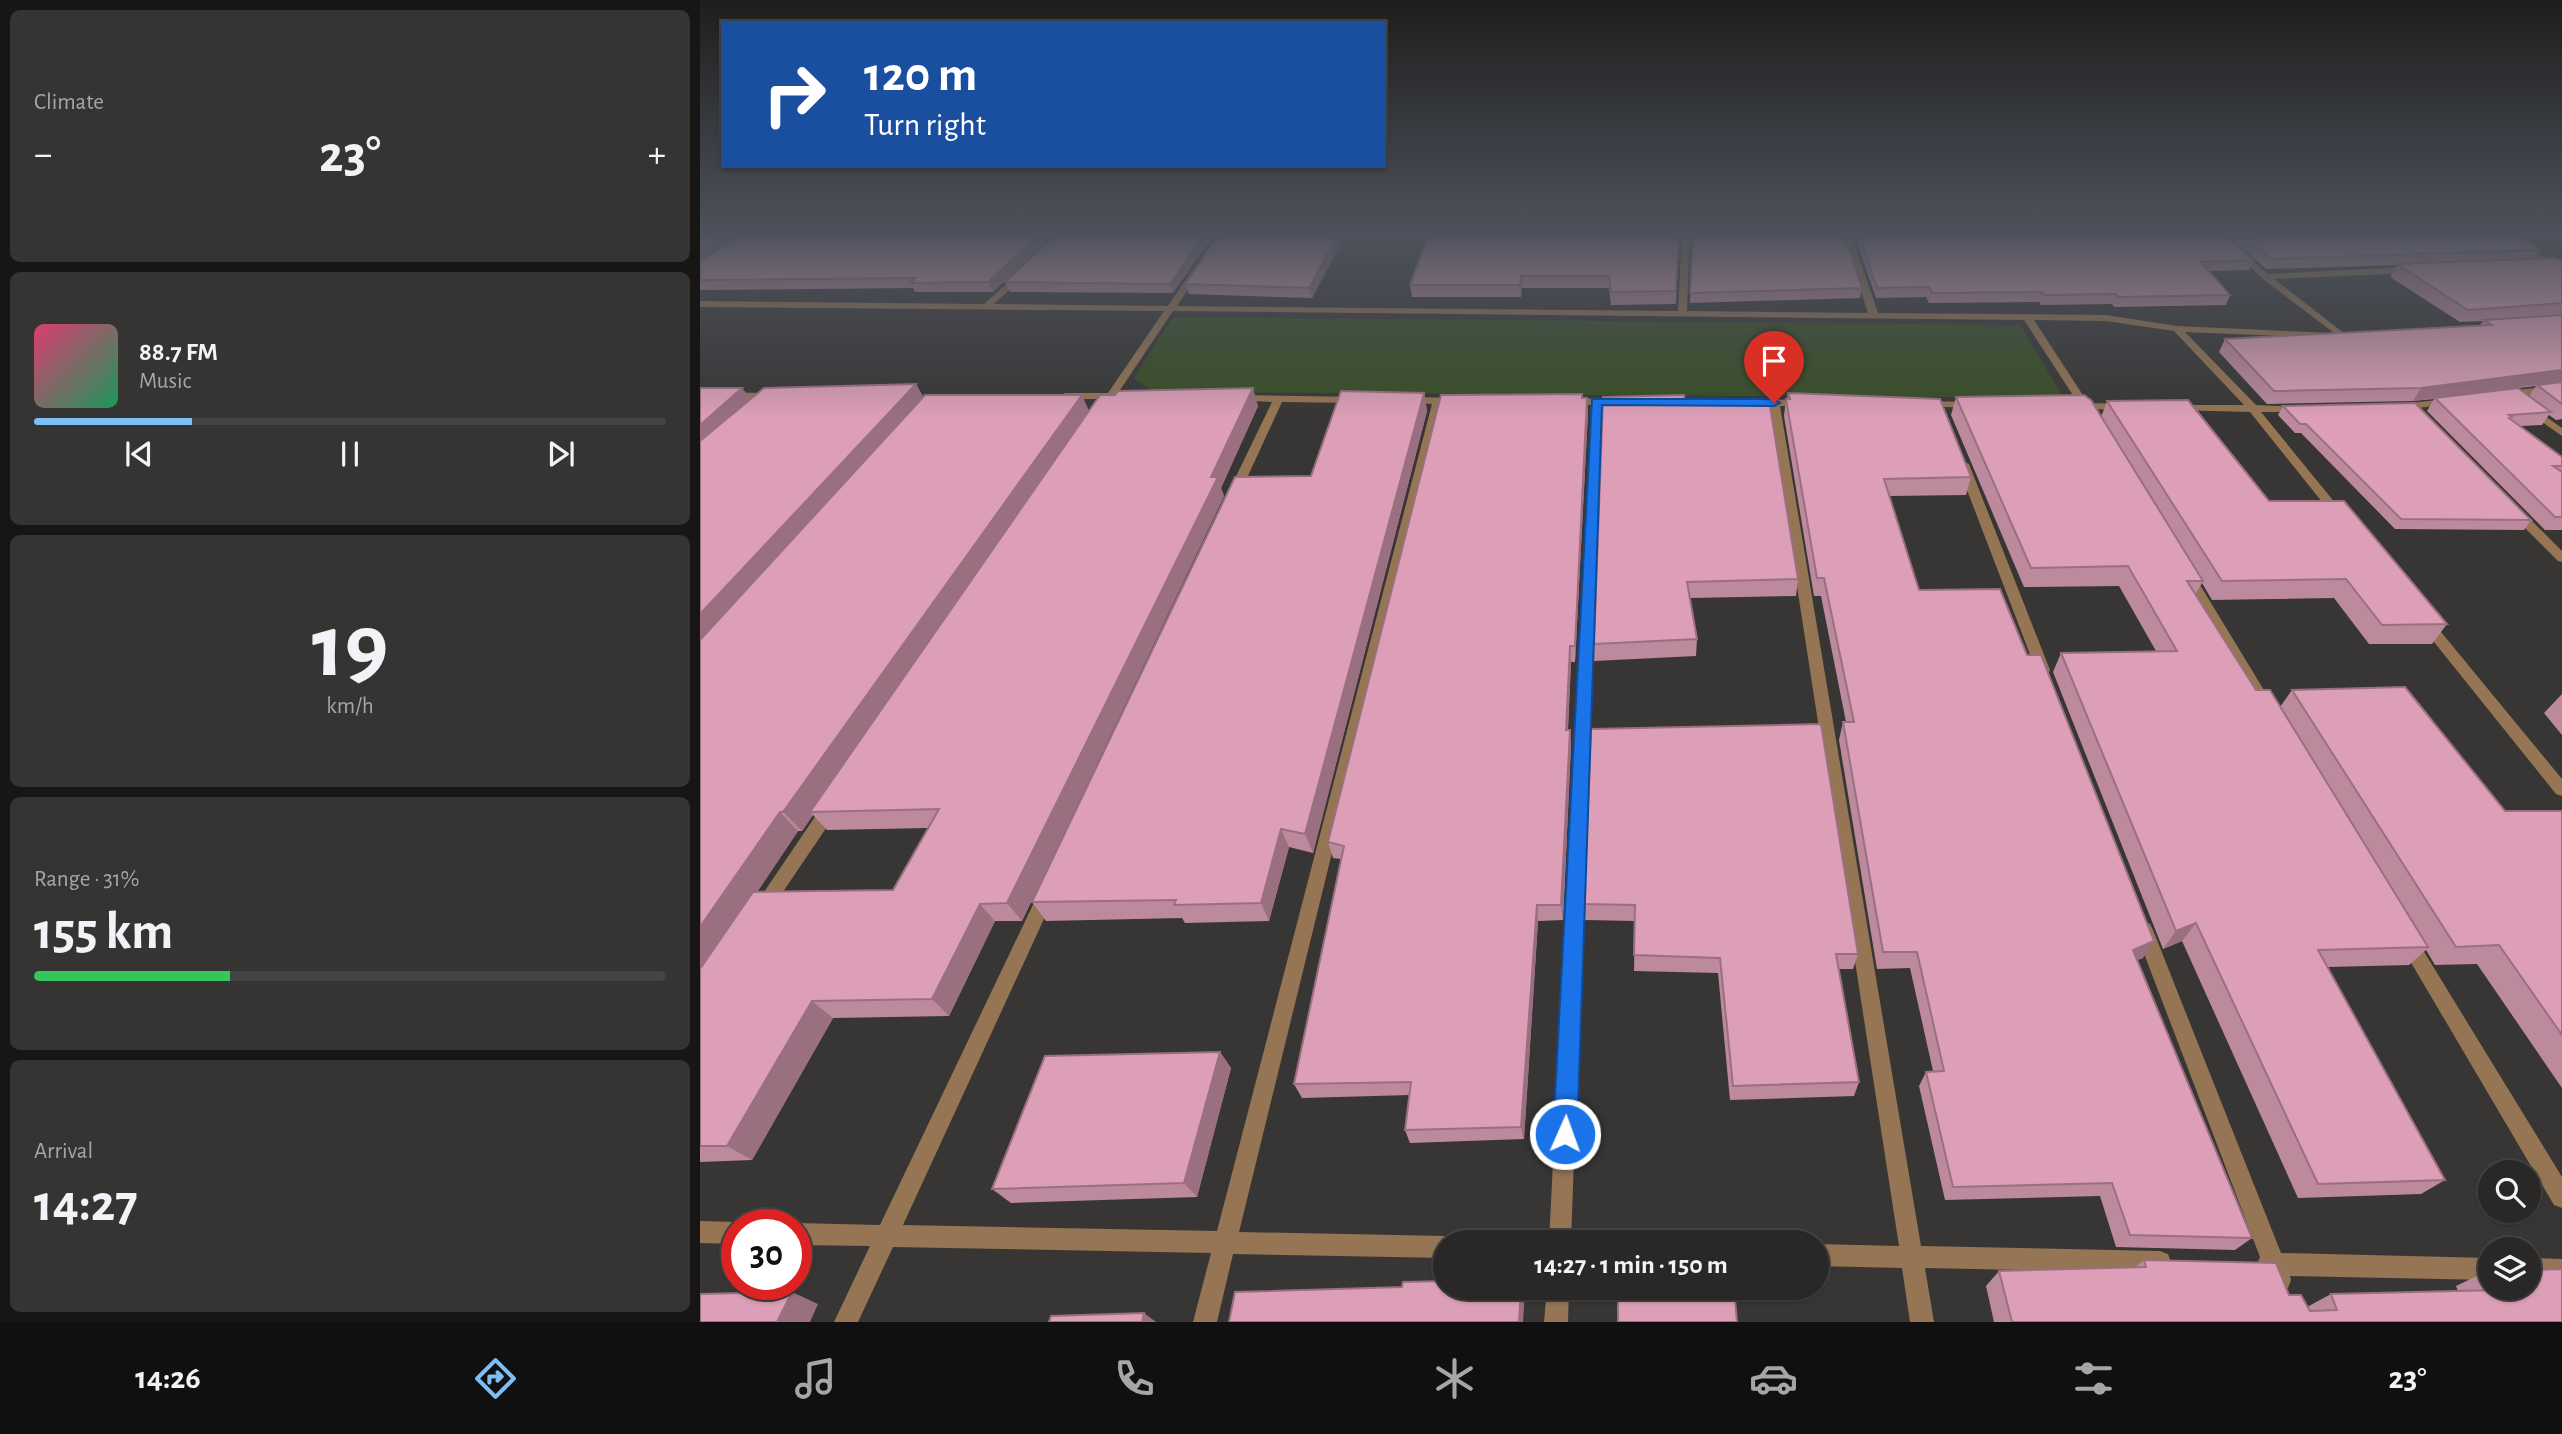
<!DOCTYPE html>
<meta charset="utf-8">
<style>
:root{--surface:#292827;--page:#353433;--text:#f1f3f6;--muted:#a5a6a7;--line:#454444;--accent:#7bbef8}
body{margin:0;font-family:"Alegreya Sans",sans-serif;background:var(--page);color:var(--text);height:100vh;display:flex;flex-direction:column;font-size:26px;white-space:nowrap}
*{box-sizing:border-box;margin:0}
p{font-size:23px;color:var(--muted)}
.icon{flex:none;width:38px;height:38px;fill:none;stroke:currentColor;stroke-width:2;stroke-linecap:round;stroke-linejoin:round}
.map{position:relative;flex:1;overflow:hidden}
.panel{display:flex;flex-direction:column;gap:10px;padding:10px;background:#171615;width:700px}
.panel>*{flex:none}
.guide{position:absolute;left:21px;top:21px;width:665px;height:147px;border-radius:0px;box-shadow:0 2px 5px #0004,0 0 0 2px var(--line);background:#1a4fa0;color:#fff;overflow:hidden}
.fabs{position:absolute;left:1778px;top:1160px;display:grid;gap:14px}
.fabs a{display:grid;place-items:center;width:63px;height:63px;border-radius:50%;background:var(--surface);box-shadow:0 2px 5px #0004,0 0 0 2px var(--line);font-size:35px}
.speed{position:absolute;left:21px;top:1209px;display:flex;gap:14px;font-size:35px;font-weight:700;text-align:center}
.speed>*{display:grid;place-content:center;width:91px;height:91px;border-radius:50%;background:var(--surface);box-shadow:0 2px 5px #0004,0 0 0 2px var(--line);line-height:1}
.speed .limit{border:10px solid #d22;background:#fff;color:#111}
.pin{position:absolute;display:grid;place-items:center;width:60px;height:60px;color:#fff;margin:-72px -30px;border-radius:50% 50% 50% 0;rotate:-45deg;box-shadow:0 0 7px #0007}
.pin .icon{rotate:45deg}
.me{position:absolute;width:77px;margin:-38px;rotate:2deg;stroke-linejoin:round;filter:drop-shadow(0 0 5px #0008)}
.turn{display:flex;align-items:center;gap:24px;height:147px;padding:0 28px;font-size:32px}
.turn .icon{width:91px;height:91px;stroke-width:2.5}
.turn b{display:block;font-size:49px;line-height:60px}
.big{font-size:52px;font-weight:700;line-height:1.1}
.panel .tile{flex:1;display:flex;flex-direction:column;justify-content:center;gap:10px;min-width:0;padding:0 24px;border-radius:10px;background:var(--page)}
.panel .dial{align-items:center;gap:0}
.dial b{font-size:91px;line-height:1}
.song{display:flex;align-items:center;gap:21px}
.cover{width:84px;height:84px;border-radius:10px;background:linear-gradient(135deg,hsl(340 70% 55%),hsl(150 70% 35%))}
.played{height:7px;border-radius:4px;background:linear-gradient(90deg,var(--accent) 25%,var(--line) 25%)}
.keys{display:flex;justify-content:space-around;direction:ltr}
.heat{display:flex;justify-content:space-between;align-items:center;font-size:38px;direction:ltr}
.charge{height:10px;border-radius:5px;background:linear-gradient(90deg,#34c759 31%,var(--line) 0)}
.trip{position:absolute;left:733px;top:1230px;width:396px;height:70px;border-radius:35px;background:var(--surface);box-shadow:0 2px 5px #0004,0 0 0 2px var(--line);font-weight:700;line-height:70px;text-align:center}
.menu{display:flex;height:112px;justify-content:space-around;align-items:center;background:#101010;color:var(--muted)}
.menu .icon{width:49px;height:49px}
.menu .current{color:var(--accent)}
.menu b{font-size:32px;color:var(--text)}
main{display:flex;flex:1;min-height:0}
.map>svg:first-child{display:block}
</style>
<main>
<section class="panel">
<div class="tile"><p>Climate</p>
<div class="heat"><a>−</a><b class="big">23°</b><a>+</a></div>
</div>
<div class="tile">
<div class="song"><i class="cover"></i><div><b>88.7 FM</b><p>Music</p></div></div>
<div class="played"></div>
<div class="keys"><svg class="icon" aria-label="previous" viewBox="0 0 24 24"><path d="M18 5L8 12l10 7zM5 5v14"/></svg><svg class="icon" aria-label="pause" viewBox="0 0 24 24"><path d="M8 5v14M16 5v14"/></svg><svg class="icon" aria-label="next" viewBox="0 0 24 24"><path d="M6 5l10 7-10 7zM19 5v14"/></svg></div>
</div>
<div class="tile dial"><b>19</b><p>km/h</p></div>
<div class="tile"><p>Range · 31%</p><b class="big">155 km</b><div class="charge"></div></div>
<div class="tile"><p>Arrival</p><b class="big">14:27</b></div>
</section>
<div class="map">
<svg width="1862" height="1322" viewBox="0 0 1862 1322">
<rect width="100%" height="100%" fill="#373634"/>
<path fill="#384e25" d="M 473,317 L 1320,325 L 1364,398 L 454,392 L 434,378 Z"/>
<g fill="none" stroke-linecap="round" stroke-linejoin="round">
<path fill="#957553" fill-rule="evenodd" d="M 325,233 L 365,233 L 366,234 L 362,236 L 329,235 Z
M 982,233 L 990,233 L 987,311 L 1168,313 L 1142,233 L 1150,233 L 1151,236 L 1175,236 L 1179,238 L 1175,240 L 1153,240 L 1178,313 L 1406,315 L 1477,326 L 1631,333 L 1631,337 L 1628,338 L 1485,332 L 1556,405 L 1602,407 L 1602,411 L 1598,412 L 1561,412 L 1645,515 L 1639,519 L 1635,518 L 1550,412 L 1474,410 L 1474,406 L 1478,405 L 1544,405 L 1474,331 L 1406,321 L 1334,320 L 1388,403 L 1423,404 L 1428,407 L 1423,410 L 1392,409 L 1392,413 L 1388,414 L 1372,406 L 1378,403 L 1324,320 L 473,311 L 418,393 L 423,394 L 423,398 L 414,399 L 407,405 L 402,402 L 404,399 L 365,399 L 360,396 L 365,393 L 408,393 L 464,311 L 0,307 L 0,301 L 284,304 L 320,272 L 324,275 L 323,277 L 294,304 L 468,306 L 493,269 L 496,268 L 500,271 L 477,306 L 978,311 Z
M 1513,233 L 1521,233 L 1568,274 L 1711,267 L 1715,270 L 1711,273 L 1574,279 L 1645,334 L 1647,336 L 1642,339 L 1563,279 Z
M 1799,233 L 1808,233 L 1862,268 L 1862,275 Z
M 1862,385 L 1862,391 L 1806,397 L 1801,394 L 1806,391 Z
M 0,392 L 72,393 L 77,396 L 72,399 L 0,398 Z
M 537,395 L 657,397 L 662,400 L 657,403 L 582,402 L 540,493 L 534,497 L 528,493 L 572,402 L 533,400 L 532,398 Z
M 708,397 L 758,398 L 763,401 L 758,404 L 742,404 L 539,1232 L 746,1236 L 754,1239 L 755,1242 L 746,1242 L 746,1258 L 533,1254 L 517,1322 L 493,1322 L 511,1253 L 193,1247 L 158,1322 L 134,1322 L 170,1246 L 96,1245 L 96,1225 L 91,1225 L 96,1223 L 180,1225 L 340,890 L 346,887 L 352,890 L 355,895 L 203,1225 L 517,1231 L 732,404 L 704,402 L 704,398 Z
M 869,398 L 919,399 L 924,402 L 919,405 L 901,405 L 871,1242 L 849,1242 L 891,405 L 865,403 L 865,399 Z
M 1051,399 L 1105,400 L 1110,403 L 1105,406 L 1080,406 L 1221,1246 L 1460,1251 L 1468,1254 L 1471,1262 L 1468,1270 L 1460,1273 L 1225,1268 L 1234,1322 L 1210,1322 L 1202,1268 L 1116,1266 L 1116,1244 L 1199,1246 L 1069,405 L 1047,404 L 1046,402 Z
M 1748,399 L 1753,402 L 1752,404 L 1699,410 L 1694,407 L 1699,404 Z
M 1223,401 L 1273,402 L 1278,405 L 1273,408 L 1219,406 L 1218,404 Z
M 1832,407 L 1862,428 L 1862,436 L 1828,412 L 1828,408 Z
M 1263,461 L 1269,464 L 1350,670 L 1348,674 L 1343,675 L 1336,670 L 1257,464 Z
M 1816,508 L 1820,509 L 1862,551 L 1862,562 L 1858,561 L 1812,515 L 1810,512 Z
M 1489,574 L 1494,575 L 1570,700 L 1572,704 L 1570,708 L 1560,708 L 1483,578 Z
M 1727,619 L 1732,621 L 1862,779 L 1862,796 L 1856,794 L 1722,627 L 1720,624 Z
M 131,801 L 137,802 L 139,807 L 137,812 L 70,911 L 64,914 L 58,911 L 55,906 L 58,901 L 125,802 Z
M 1444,922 L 1450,924 L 1453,930 L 1581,1253 L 1790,1258 L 1790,1280 L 1590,1276 L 1591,1280 L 1588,1288 L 1580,1291 L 1572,1288 L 1567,1275 L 1560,1272 L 1557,1264 L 1560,1257 L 1435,930 L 1438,924 Z
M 1709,935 L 1715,937 L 1862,1177 L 1862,1208 L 1854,1205 L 1703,949 L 1700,943 L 1703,937 Z
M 0,1221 L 37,1222 L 44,1225 L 37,1225 L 37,1244 L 0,1243 Z
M 1829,1258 L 1862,1259 L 1862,1281 L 1829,1280 Z
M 847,1288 L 869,1288 L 868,1322 L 844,1322 Z"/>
</g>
<path fill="#bd899d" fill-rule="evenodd" d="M 0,233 L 349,239 L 293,292 L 215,292 L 213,288 L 0,290 Z
M 358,233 L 515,233 L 473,293 L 310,292 L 305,282 Z
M 520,233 L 646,233 L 612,298 L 489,294 L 485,284 Z
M 979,233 L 976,304 L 911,305 L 909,288 L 822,288 L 821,297 L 712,297 L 710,285 Z
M 993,233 L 1162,288 L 1160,298 L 990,303 Z
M 1239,233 L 1523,233 L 1553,260 L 1549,270 L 1509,271 L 1530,295 L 1526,305 L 1414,307 L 1412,304 L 1341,305 L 1339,302 L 1229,303 L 1226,297 L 1176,298 L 1158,246 L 1159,236 L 1413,235 L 1240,234 Z
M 1525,233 L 1814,233 L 1839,250 L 1834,259 L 1860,260 L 1862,257 L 1862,419 L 1856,420 L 1849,415 L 1842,425 L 1821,426 L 1862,457 L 1862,530 L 1845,530 L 1727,411 L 1734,399 L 1713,401 L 1567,404 L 1519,352 L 1525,339 L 1780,325 L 1783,321 L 1760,322 L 1690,277 L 1697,265 L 1566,269 ZM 1836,386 L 1829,396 L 1770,394 Z
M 216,384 L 223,397 L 389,411 L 558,406 L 521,488 L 524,496 L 322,921 L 295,921 L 249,1016 L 133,1018 L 52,1160 L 0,1162 L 0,388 L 42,388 L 50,399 ZM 113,815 L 127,830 L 228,828 L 193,890 L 57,892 L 98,831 L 102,831 Z
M 724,393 L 727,411 L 613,853 L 589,847 L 569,921 L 485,923 L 482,918 L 346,921 L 332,902 L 611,476 Z
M 1088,393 L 1271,477 L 1266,495 L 1189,496 L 1219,590 L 1443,958 L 1437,960 L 1552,1238 L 1535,1250 L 1416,1247 L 1400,1196 L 1245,1200 L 1219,1086 L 1226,1072 L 1233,1071 L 1210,968 L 1177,969 L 1139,740 L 1143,722 L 1146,722 L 1121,596 L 1114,596 L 1084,416 L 1086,399 L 1087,399 Z
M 1256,397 L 1401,417 L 1407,401 L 1569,501 L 1747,624 L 1732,644 L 1669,644 L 1634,598 L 1512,600 L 1502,583 L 1495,595 L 1556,690 L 1580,707 L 1592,690 L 1805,811 L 1862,811 L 1862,1088 L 1777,964 L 1735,965 L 1726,950 L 1709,965 L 1628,967 L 1745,1180 L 1721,1194 L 1598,1198 L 1482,941 L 1463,949 L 1353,672 L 1361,653 L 1456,651 L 1419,586 L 1324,587 L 1251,415 Z
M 882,398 L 887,398 L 888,413 L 875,662 L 871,662 L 868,730 L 870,730 L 871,746 L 863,920 L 838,921 L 824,1139 L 710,1143 L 705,1130 L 710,1095 L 602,1098 L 594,1084 L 641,859 L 633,858 L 628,842 Z
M 985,402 L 1098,579 L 1096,596 L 990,598 L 997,639 L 996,656 L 894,661 L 894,644 Z
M 1583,406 L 1831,520 L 1824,530 L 1695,529 L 1601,433 L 1595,433 L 1578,415 Z
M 1862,694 L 1862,735 L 1844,713 Z
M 891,729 L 1158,954 L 1153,969 L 1139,969 L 1159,1082 L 1154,1096 L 1030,1100 L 1018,973 L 934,971 L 935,921 L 885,920 L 884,904 Z
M 520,1052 L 531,1068 L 497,1197 L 311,1203 L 292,1189 Z
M 1444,1260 L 1589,1295 L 1607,1307 L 1631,1294 L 1758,1291 L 1756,1286 L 1787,1271 L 1790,1271 L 1790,1288 L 1829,1288 L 1862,1322 L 1294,1322 L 1286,1286 L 1299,1271 L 1436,1267 Z"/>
<path fill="#9a6f80" d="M 27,233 L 46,233 L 0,265 L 0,251 Z
M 341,233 L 346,233 L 349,239 L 293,292 L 288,282 Z
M 506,233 L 515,233 L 473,293 L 470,284 Z
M 639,233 L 646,233 L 612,298 L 609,288 Z
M 821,276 L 822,288 L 821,297 L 820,285 Z
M 1862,370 L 1862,382 L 1713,401 L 1721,388 Z
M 216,384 L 226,402 L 0,652 L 0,614 Z
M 42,388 L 55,406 L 0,455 L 0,425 Z
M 553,388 L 558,406 L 521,488 L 524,496 L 322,921 L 307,903 L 511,477 Z
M 724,393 L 727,411 L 613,853 L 605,834 Z
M 382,395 L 390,413 L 110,812 L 113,815 L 102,831 L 83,812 Z
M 887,398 L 888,413 L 875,662 L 875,646 Z
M 870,646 L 871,662 L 867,746 L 866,730 Z
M 870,730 L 871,746 L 863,920 L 861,905 Z
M 80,812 L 98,831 L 0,978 L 0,927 Z
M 581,829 L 589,847 L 569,921 L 561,903 Z
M 280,904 L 295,921 L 249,1016 L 232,999 Z
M 837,905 L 838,921 L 824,1139 L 821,1127 Z
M 1496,923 L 1482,941 L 1463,949 L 1476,931 Z
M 1454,941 L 1443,958 L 1422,966 L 1433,950 Z
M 112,1001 L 133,1018 L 52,1160 L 27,1146 Z
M 520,1052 L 531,1068 L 497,1197 L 484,1183 Z
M 821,1288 L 824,1288 L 825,1290 L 823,1322 L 819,1322 Z
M 92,1292 L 118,1304 L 110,1322 L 77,1322 Z
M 444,1313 L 456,1322 L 442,1322 Z"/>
<path fill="#dc9fb7" stroke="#9a6f80" stroke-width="2" d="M 0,233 L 27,233 L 0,251 Z
M 44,233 L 341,233 L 288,282 L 210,283 L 215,278 L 0,280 L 0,262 Z
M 358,233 L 506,233 L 470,284 L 305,282 Z
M 520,233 L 639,233 L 609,288 L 485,284 Z
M 729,233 L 979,233 L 976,291 L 911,292 L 909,276 L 821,276 L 820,285 L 710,285 Z
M 993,233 L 1139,233 L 1141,237 L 1145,237 L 1162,288 L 990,293 Z
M 1445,233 L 1523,233 L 1553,260 L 1501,262 L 1530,295 L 1418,297 L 1416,294 L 1344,295 L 1342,292 L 1232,293 L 1229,287 L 1177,288 L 1159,236 L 1442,235 Z
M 1540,233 L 1814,233 L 1839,250 L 1571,259 Z
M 1855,258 L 1862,261 L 1862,303 L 1768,310 L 1697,264 Z
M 1862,315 L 1862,370 L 1721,388 L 1574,391 L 1525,339 L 1792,325 L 1784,320 Z
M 1862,382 L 1862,404 L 1837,385 Z
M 216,384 L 0,614 L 0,441 L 64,388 Z
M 0,388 L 42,388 L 0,425 Z
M 553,388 L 511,477 L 518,477 L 307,903 L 280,904 L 232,999 L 112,1001 L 27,1146 L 0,1146 L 0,969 L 53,892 L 193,890 L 239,809 L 110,812 L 400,395 L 415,395 L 418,391 Z
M 1818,388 L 1851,412 L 1809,415 L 1812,417 L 1809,418 L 1862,457 L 1862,466 L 1853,466 L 1862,472 L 1862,517 L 1855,517 L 1735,398 Z
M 641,391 L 724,393 L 605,834 L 581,829 L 561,903 L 474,905 L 476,900 L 332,902 L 535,477 L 611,476 Z
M 1088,393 L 1240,399 L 1271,477 L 1184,479 L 1219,590 L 1300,589 L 1327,655 L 1341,655 L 1454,941 L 1433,950 L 1552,1238 L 1430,1235 L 1412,1183 L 1253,1187 L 1226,1072 L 1244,1071 L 1217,952 L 1183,952 L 1143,722 L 1154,722 L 1124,578 L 1117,578 L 1086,399 L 1090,399 Z
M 882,394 L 882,398 L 887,398 L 875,646 L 870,646 L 866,730 L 870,730 L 861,905 L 837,905 L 821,1127 L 705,1130 L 711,1082 L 594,1084 L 644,846 L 628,842 L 741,395 Z
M 225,395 L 382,395 L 83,812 L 80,812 L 0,927 L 0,640 Z
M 984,395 L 985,402 L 1069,400 L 1098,579 L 987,582 L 997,639 L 894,644 L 903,397 Z
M 1384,395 L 1391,400 L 1503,581 L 1487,581 L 1556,690 L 1570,690 L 1728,947 L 1618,950 L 1745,1180 L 1618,1184 L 1496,923 L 1476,931 L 1361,653 L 1477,651 L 1428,566 L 1331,568 L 1256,397 Z
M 1488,400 L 1569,501 L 1644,501 L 1747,624 L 1682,625 L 1646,579 L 1522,581 L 1407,401 Z
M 1715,403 L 1831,520 L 1701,519 L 1606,424 L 1600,424 L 1583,406 Z
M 1705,687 L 1805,811 L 1862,811 L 1862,1035 L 1799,945 L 1756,947 L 1592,690 Z
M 1121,724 L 1158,954 L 1136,954 L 1159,1082 L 1033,1086 L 1020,958 L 934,955 L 935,905 L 884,904 L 891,729 Z
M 520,1052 L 484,1183 L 292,1189 L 345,1056 Z
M 1444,1260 L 1576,1263 L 1589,1295 L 1601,1295 L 1610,1311 L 1637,1310 L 1631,1294 L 1798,1290 L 1797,1288 L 1829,1288 L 1829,1270 L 1862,1269 L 1862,1322 L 1312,1322 L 1299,1271 L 1446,1267 Z
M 746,1281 L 746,1288 L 821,1288 L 819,1322 L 529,1322 L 535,1292 L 702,1287 L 703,1282 Z
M 918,1288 L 1034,1288 L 1037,1322 L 918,1322 Z
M 92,1292 L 77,1322 L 0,1322 L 0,1294 Z
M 444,1313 L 442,1322 L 349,1322 L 351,1316 Z"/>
<linearGradient id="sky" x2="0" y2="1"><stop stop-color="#1e1e1d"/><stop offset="0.56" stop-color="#4d525c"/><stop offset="1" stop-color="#4d525c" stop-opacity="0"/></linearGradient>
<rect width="1862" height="418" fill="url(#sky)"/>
<path fill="#1a73e8" stroke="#114b97" stroke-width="2" d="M 892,399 L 1074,399 L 1080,403 L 1074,406 L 902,405 L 877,1134 L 873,1142 L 865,1146 L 857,1142 L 853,1134 Z"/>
</svg>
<div class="fabs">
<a><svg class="icon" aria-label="search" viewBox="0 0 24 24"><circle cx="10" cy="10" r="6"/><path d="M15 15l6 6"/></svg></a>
<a><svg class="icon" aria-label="layers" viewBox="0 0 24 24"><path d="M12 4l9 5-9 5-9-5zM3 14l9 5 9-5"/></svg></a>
</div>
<div class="speed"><div class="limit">30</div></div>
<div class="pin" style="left:1074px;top:403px;background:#d93025"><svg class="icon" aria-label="arrive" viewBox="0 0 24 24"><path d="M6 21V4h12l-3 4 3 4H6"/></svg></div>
<svg class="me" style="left:865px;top:1134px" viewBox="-20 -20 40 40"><circle r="17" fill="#1a73e8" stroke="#fff" stroke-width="3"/><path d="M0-11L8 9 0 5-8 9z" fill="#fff"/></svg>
<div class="trip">14:27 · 1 min · 150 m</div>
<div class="guide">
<div class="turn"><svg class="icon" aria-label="right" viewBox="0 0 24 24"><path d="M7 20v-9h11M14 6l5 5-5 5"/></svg><div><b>120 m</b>Turn right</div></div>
</div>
</div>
</main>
<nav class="menu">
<b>14:26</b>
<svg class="icon current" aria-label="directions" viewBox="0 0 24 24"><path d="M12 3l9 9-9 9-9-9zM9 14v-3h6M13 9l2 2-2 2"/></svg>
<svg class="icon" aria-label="music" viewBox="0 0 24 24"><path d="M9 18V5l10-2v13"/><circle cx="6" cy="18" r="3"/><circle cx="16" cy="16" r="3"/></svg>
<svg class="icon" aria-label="phone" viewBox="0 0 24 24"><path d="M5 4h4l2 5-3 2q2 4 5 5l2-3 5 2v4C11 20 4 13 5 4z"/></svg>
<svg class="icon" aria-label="climate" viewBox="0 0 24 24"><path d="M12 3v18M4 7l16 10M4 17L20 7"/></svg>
<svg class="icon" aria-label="car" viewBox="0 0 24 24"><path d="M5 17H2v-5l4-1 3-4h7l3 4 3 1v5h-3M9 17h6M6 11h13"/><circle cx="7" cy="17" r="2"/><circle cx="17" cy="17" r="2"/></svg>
<svg class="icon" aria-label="filters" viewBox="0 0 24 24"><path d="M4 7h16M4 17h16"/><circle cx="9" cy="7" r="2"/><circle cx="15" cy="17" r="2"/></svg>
<b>23°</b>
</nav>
